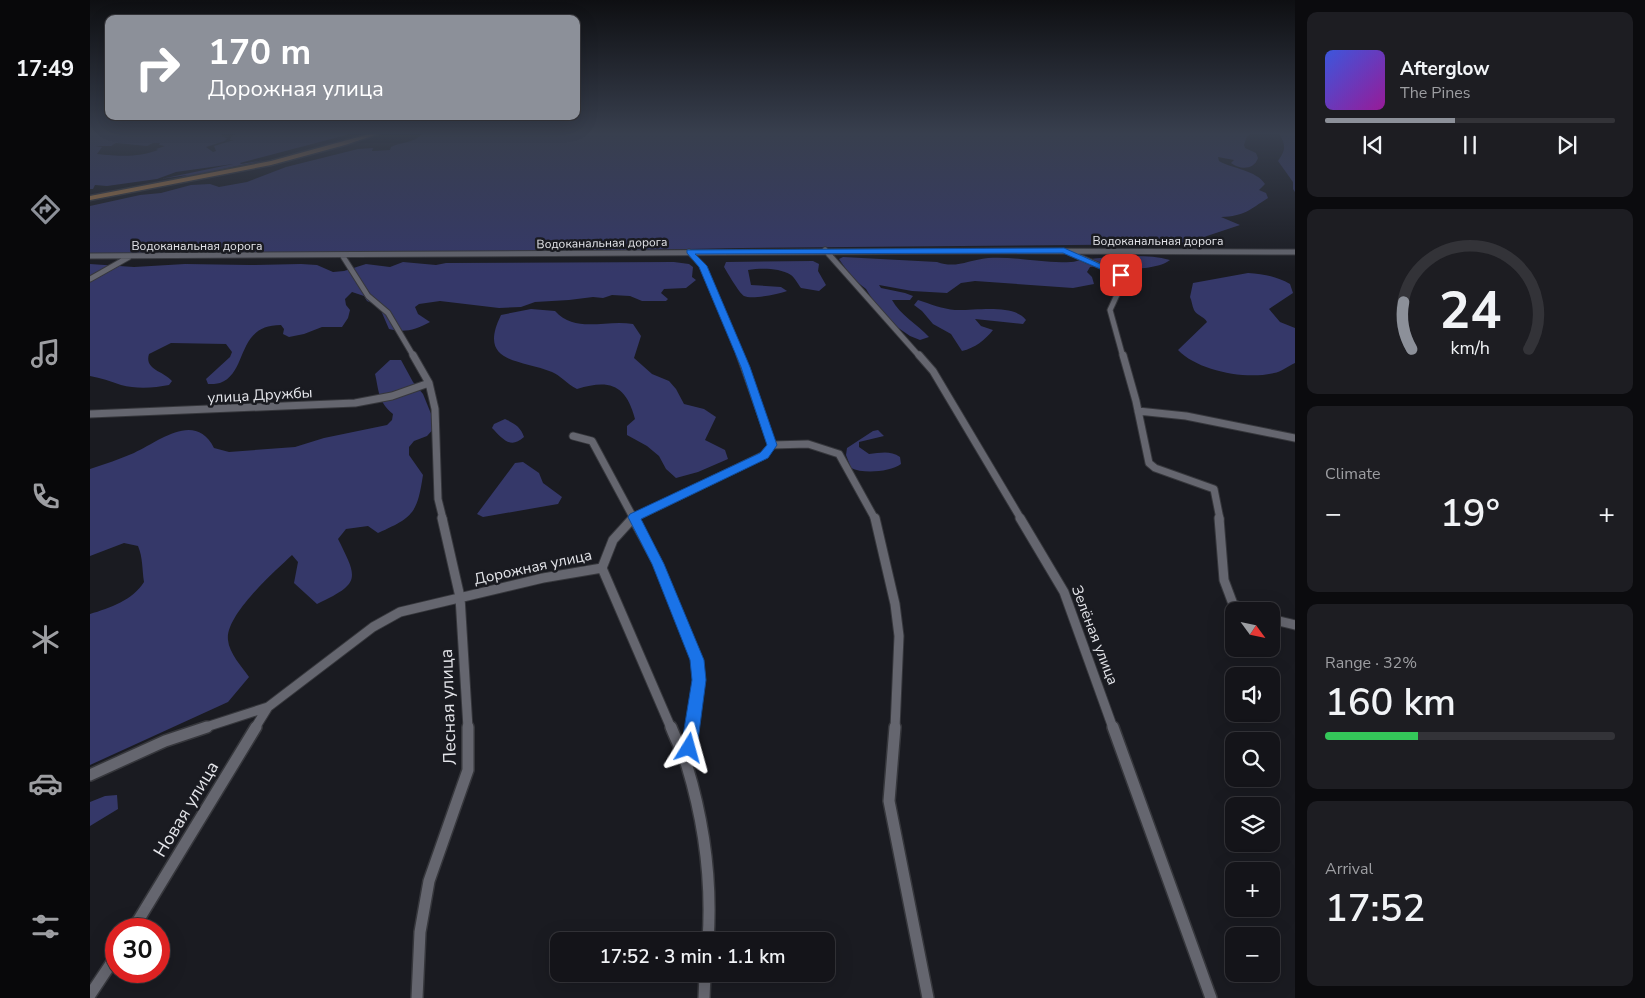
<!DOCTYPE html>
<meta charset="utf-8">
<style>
:root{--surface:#141419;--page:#1d1d22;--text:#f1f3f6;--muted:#9d9ea2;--line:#333338;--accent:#8c9099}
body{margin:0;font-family:"Nunito Sans",sans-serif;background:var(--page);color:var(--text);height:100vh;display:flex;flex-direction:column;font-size:19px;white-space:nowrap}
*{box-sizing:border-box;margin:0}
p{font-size:16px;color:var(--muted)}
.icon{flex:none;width:28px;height:28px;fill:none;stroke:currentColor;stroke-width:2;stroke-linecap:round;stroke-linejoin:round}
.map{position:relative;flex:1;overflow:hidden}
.side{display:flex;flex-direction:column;gap:12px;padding:12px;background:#0b0b0e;width:350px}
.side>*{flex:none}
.guide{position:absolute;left:15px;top:15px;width:475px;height:105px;border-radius:10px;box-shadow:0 5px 20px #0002,0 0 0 1px var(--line);background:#8c9099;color:#fff;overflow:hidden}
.needle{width:32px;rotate:123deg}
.fabs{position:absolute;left:1135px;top:602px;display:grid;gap:10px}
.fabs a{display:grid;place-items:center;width:55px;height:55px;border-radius:10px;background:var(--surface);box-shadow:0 5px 20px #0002,0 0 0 1px var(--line);font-size:25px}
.speed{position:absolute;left:15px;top:918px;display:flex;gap:10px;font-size:25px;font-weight:700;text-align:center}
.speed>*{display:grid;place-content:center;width:65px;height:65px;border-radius:50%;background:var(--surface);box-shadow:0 5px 20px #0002,0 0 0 1px var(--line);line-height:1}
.speed .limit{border:8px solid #d22;background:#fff;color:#111}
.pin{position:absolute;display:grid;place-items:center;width:42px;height:42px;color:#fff;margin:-21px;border-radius:10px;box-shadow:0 2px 8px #0006}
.me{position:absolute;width:55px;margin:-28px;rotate:8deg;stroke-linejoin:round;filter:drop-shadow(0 0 4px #0008)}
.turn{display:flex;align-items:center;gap:18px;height:105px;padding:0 20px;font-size:22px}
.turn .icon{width:65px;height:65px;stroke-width:2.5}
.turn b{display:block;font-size:35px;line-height:42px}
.big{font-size:38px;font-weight:600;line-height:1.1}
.side .widget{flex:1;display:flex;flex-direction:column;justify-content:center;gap:8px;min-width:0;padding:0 18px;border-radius:10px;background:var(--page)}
.side .dial{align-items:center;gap:0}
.dial svg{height:130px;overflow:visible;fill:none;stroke:var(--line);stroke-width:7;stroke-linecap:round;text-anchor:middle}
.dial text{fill:var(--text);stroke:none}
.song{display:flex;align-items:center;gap:15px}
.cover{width:60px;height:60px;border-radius:8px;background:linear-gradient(135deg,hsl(230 70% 55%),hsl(300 70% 35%))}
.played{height:5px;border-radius:2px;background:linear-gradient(90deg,var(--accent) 45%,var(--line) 45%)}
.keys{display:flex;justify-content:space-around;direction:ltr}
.heat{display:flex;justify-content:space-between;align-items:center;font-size:28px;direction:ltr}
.charge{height:8px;border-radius:4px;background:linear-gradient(90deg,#34c759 32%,var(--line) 0)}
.trip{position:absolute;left:460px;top:932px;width:285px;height:50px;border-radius:10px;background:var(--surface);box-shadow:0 5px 20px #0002,0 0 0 1px var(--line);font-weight:600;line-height:50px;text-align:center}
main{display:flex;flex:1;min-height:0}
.tab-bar{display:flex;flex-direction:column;width:90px;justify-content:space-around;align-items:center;background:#08080a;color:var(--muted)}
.tab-bar .icon{width:35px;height:35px}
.tab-bar .current{color:var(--accent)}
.tab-bar b{font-size:22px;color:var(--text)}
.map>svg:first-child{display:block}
</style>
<main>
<nav class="tab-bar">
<b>17:49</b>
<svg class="icon current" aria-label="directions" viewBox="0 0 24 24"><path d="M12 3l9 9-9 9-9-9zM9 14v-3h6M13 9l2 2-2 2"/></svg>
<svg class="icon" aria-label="music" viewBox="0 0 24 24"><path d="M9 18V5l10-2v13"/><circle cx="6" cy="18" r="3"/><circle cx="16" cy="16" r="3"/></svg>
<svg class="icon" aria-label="phone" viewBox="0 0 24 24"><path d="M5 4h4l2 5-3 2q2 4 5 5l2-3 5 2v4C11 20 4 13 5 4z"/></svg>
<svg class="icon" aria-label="climate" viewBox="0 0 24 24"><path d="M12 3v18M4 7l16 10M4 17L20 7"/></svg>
<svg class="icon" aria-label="car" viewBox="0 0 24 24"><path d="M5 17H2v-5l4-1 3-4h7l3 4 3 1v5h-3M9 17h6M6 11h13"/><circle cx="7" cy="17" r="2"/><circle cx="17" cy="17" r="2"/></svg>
<svg class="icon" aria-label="filters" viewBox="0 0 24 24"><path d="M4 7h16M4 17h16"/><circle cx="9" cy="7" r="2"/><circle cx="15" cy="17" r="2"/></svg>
</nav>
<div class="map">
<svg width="1205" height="998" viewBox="0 0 1205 998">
<rect width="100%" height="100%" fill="#1a1b21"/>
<path fill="#353869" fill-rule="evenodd" d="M 0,133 L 123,133 L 131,134 L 132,137 L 139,136 L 134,138 L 137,138 L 135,141 L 116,147 L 123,152 L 126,151 L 124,146 L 144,140 L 140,140 L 141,137 L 147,133 L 264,133 L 150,163 L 151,164 L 175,160 L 86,179 L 97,175 L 71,179 L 143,164 L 86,172 L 67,179 L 17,186 L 5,185 L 3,189 L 0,189 ZM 26,143 L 57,146 L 63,143 L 70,143 L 69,145 L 75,146 L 66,149 L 68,150 C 47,158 29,156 7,154 L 12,147 L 5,146 L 21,146 Z
M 333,133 L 1159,133 L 1161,134 L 1157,136 L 1154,145 L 1155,148 L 1166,153 L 1168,158 C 1164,170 1150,170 1141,163 L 1144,160 L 1128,157 L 1129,161 C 1143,169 1166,170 1175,184 L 1169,190 L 1176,193 L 1178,198 C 1159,210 1155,216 1131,217 L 1150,225 L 1093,244 L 651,248 L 391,253 L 0,254 L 0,206 L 50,195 L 71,193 L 101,185 L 120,184 L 129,187 L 157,182 L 196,167 L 268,149 L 283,148 L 282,151 L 300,150 L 301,147 C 311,142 325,143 333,133 Z
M 1189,133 L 1205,133 L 1205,192 L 1203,189 L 1203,182 L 1188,161 C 1197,148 1195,145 1189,133 Z
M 753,257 L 847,262 C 866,269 878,260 898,258 C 926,256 953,264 981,262 C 985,262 989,260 992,260 C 1020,257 1053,253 1080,260 C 1069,269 1042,269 1028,269 C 1018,269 1010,266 1000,267 L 997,272 L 1002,277 L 1004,284 L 983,288 L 885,281 L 871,283 L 857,293 L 822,291 L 789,285 L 791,288 L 815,293 L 823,296 L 820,300 L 802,300 C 810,315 827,324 839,337 L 830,340 L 820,336 L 807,327 L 784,302 L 776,289 L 762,278 L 749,259 Z
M 723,261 L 729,264 L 728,271 L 736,285 L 729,291 L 711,288 C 708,284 705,278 701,275 C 689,268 672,268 658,270 L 661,285 L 691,287 L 697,291 C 688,294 662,300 654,296 C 649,293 637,272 634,267 L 636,262 Z
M 313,262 L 346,265 L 356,263 L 584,262 L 599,264 L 603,267 L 602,277 L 606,280 L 596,288 L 574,289 L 571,293 L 578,299 L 576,301 L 552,301 L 540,296 L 522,295 L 513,298 L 503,297 L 479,300 L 445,302 L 431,307 L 409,308 L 350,301 L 329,304 L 325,307 L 328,314 L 340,322 C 325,330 315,333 299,329 L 289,306 L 277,301 L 274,296 L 262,292 L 255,299 L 256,305 L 260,310 L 258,318 L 252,327 L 232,327 L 214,334 L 199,337 L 193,334 L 194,329 L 191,325 C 145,325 159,372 130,383 C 127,384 121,384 118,384 L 116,379 L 140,357 L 142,352 L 136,344 L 81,343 L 59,354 C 54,370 74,371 82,381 L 79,385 C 64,388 46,389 31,385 C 20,381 11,378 0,376 L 0,264 L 44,267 L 95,264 L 160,265 L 211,264 L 227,265 L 243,272 L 254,271 L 276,264 L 300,267 Z
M 1158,273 C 1173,274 1186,276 1200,284 L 1203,293 L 1179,309 L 1190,322 L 1205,328 L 1205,363 C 1198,366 1191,372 1184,373 C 1156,380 1108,371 1088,350 L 1117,322 C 1114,316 1107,316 1104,310 C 1102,306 1102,301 1100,297 L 1103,283 Z
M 828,300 C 840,304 853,309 865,310 C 883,311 924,303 936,320 L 933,324 L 885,319 L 891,326 L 903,330 C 895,340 885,348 872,351 L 861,334 L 843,324 L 832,311 L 824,305 Z
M 441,309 L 465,311 C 486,334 516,319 543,324 L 551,336 L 544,358 L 562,374 L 579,381 L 586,389 L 594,404 L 614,409 L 626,417 L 615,440 L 635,450 L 638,459 L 608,472 L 586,478 L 576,469 L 569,456 L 557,446 L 537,435 L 537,426 L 545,419 C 536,384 519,379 487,389 C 477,384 470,375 462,372 C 430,359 387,364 411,315 Z
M 300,360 L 311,360 L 323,382 L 333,394 L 346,426 L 337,436 L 324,441 L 319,447 L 319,455 L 333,475 C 327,513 324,517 288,533 L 278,526 L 256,529 L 248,539 C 268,579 271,583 227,604 L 204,583 L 208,562 L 202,555 C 184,572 135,615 138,640 C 139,653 152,667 159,677 L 138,702 L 0,765 L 0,614 C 20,608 43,600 54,582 C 52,569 53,558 48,546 L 34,543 L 0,556 L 0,469 C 15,464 30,459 44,453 C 70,441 105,411 124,448 L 139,452 L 205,447 L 234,438 L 297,425 L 302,420 L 303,414 C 288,402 289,391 285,374 Z
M 415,419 C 424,423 431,427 434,437 C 420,450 412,438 402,428 L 404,424 Z
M 788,430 L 794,436 L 769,442 L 769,447 L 779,454 C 790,453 800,450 810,457 L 811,464 C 800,472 773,474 761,468 L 756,455 L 757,448 L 783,431 Z
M 433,462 L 449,473 L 453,483 L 472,497 L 468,504 L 393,517 L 387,514 L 425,463 Z
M 27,795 L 28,809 L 0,826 L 0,802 L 15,796 Z"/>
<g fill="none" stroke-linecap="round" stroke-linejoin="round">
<g stroke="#36373c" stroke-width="7">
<path id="street-far3" d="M 735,250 L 830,357
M 599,252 L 613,266 L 651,357
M 978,252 L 1031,275 L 1032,284 L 1020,310 L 1033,357
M 252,255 L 278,296 L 298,313 L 324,357
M 0,256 L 904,251 L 1205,252
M 0,279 L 39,257"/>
</g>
<g stroke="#36373c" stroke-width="9">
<path id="street-far2" d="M 323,355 L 339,383 L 345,409 L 348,499 L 353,519
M 829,355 L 843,371 L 931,519
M 1033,355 L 1046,401 L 1059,463 L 1065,468 L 1124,489 L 1130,519
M 1048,411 L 1096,416 L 1205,438
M 0,414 L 265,403 L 302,396 L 339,383
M 483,436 L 502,441 L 544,519
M 682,445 L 718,444 L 749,454 L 785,519
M 542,519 L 674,455 L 682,445 L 650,355"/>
</g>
<g stroke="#36373c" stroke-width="11">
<path id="street-far1" d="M 352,518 L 370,597 L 378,728
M 543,518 L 568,564 L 607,660 L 609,680 L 602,728
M 785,518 L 805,604 L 809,636 L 805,728
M 930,518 L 974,592 L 1023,728
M 1129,518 L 1134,580 L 1143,604 L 1157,611
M 512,568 L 581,728
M 1181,619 L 1205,625
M 113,728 L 178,707 L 283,627 L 310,612 L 453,578 L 512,568 L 523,540 L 543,518
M 165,728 L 178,707"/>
</g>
<g stroke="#36373c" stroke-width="14">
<path id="street" d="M 581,727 C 586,740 593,753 597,766 C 614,822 622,883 618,941
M 805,727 L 799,801 L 838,998
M 1023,727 L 1121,998
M 597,764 L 602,727
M 0,775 L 75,741 L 117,727
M 43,929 L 166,727
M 0,995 L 26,956
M 327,998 L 330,932 L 339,881 L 378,770 L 378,727
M 614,998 L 615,974"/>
</g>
<g stroke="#36373c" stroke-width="3">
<path id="primary" d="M 283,133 L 291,133 L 255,145 L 181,165 L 0,200 L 0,196 L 181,161 Z"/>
</g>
<use href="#street-far3" stroke="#65666f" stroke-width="5"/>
<use href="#street-far2" stroke="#65666f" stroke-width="7"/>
<use href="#street-far1" stroke="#65666f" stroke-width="9"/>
<use href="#street" stroke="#65666f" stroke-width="11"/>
<use href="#primary" fill="#ad7a43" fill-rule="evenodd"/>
</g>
<linearGradient id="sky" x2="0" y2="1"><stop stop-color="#0e0f12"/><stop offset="0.49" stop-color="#383f4e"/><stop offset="1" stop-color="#383f4e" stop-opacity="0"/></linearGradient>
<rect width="1205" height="272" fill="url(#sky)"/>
<path fill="#1a73e8" stroke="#114b97" d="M 974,248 L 1035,275 L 1029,277 L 973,253 L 605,254 L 617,266 L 660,367 L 687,445 L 678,458 L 551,519 L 574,564 L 614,660 L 616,680 L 607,748 L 605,753 L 599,756 L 594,753 L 591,748 L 602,680 L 600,660 L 562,564 L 538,517 L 540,514 L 670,453 L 677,445 L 651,367 L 609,267 L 597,253 L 597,250 Z"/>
<g text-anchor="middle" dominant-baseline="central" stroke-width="5" stroke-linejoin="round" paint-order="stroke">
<g font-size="12" fill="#e4e5ea" stroke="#1a1b21">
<text x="1068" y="241">Водоканальная дорога</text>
<text transform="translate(512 243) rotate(-1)">Водоканальная дорога</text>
<text x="107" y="246">Водоканальная дорога</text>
</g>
<g font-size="15" fill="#e4e5ea" stroke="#1a1b21">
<text transform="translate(170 395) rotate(-3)">улица Дружбы</text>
<text transform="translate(443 567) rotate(-12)">Дорожная улица</text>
<text transform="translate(1005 635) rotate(69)">Зелёная улица</text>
</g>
<g font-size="18" fill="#e4e5ea" stroke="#1a1b21">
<text transform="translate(358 707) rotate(-92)">Лесная улица</text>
<text transform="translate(96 809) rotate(-59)">Новая улица</text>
</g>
</g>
</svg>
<div class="fabs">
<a><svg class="needle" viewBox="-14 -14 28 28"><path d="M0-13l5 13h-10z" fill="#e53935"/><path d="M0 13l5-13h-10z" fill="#9d9ea2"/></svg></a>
<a><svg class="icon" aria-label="sound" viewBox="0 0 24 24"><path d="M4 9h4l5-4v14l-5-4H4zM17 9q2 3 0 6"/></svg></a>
<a><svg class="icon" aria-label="search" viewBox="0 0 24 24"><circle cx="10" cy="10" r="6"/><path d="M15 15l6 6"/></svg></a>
<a><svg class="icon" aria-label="layers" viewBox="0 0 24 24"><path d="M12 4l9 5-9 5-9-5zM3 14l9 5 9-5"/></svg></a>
<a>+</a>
<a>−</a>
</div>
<div class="speed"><div class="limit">30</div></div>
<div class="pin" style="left:1031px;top:275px;background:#d93025"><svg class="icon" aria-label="arrive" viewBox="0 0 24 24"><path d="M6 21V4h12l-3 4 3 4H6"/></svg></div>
<svg class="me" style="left:599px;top:748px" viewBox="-20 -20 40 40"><path d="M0-17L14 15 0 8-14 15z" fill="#1a73e8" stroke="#fff" stroke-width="4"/></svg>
<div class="trip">17:52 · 3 min · 1.1 km</div>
<div class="guide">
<div class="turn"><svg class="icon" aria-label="right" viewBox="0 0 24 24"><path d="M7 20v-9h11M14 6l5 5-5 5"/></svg><div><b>170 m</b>Дорожная улица</div></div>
</div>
</div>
<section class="side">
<div class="widget">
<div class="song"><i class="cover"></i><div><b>Afterglow</b><p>The Pines</p></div></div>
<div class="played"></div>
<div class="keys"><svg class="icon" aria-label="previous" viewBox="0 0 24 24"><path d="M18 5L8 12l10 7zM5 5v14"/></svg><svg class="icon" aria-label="pause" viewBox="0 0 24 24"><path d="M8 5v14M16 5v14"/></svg><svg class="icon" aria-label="next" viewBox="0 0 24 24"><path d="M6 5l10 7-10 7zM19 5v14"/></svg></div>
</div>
<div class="widget dial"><svg viewBox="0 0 100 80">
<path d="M14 69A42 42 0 1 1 86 69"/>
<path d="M14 69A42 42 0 0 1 9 40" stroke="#8c9099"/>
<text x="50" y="56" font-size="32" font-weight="700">24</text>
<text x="50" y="72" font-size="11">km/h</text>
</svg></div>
<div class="widget"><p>Climate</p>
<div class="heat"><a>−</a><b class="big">19°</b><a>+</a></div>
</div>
<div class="widget"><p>Range · 32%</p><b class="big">160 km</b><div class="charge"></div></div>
<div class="widget"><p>Arrival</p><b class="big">17:52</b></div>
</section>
</main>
